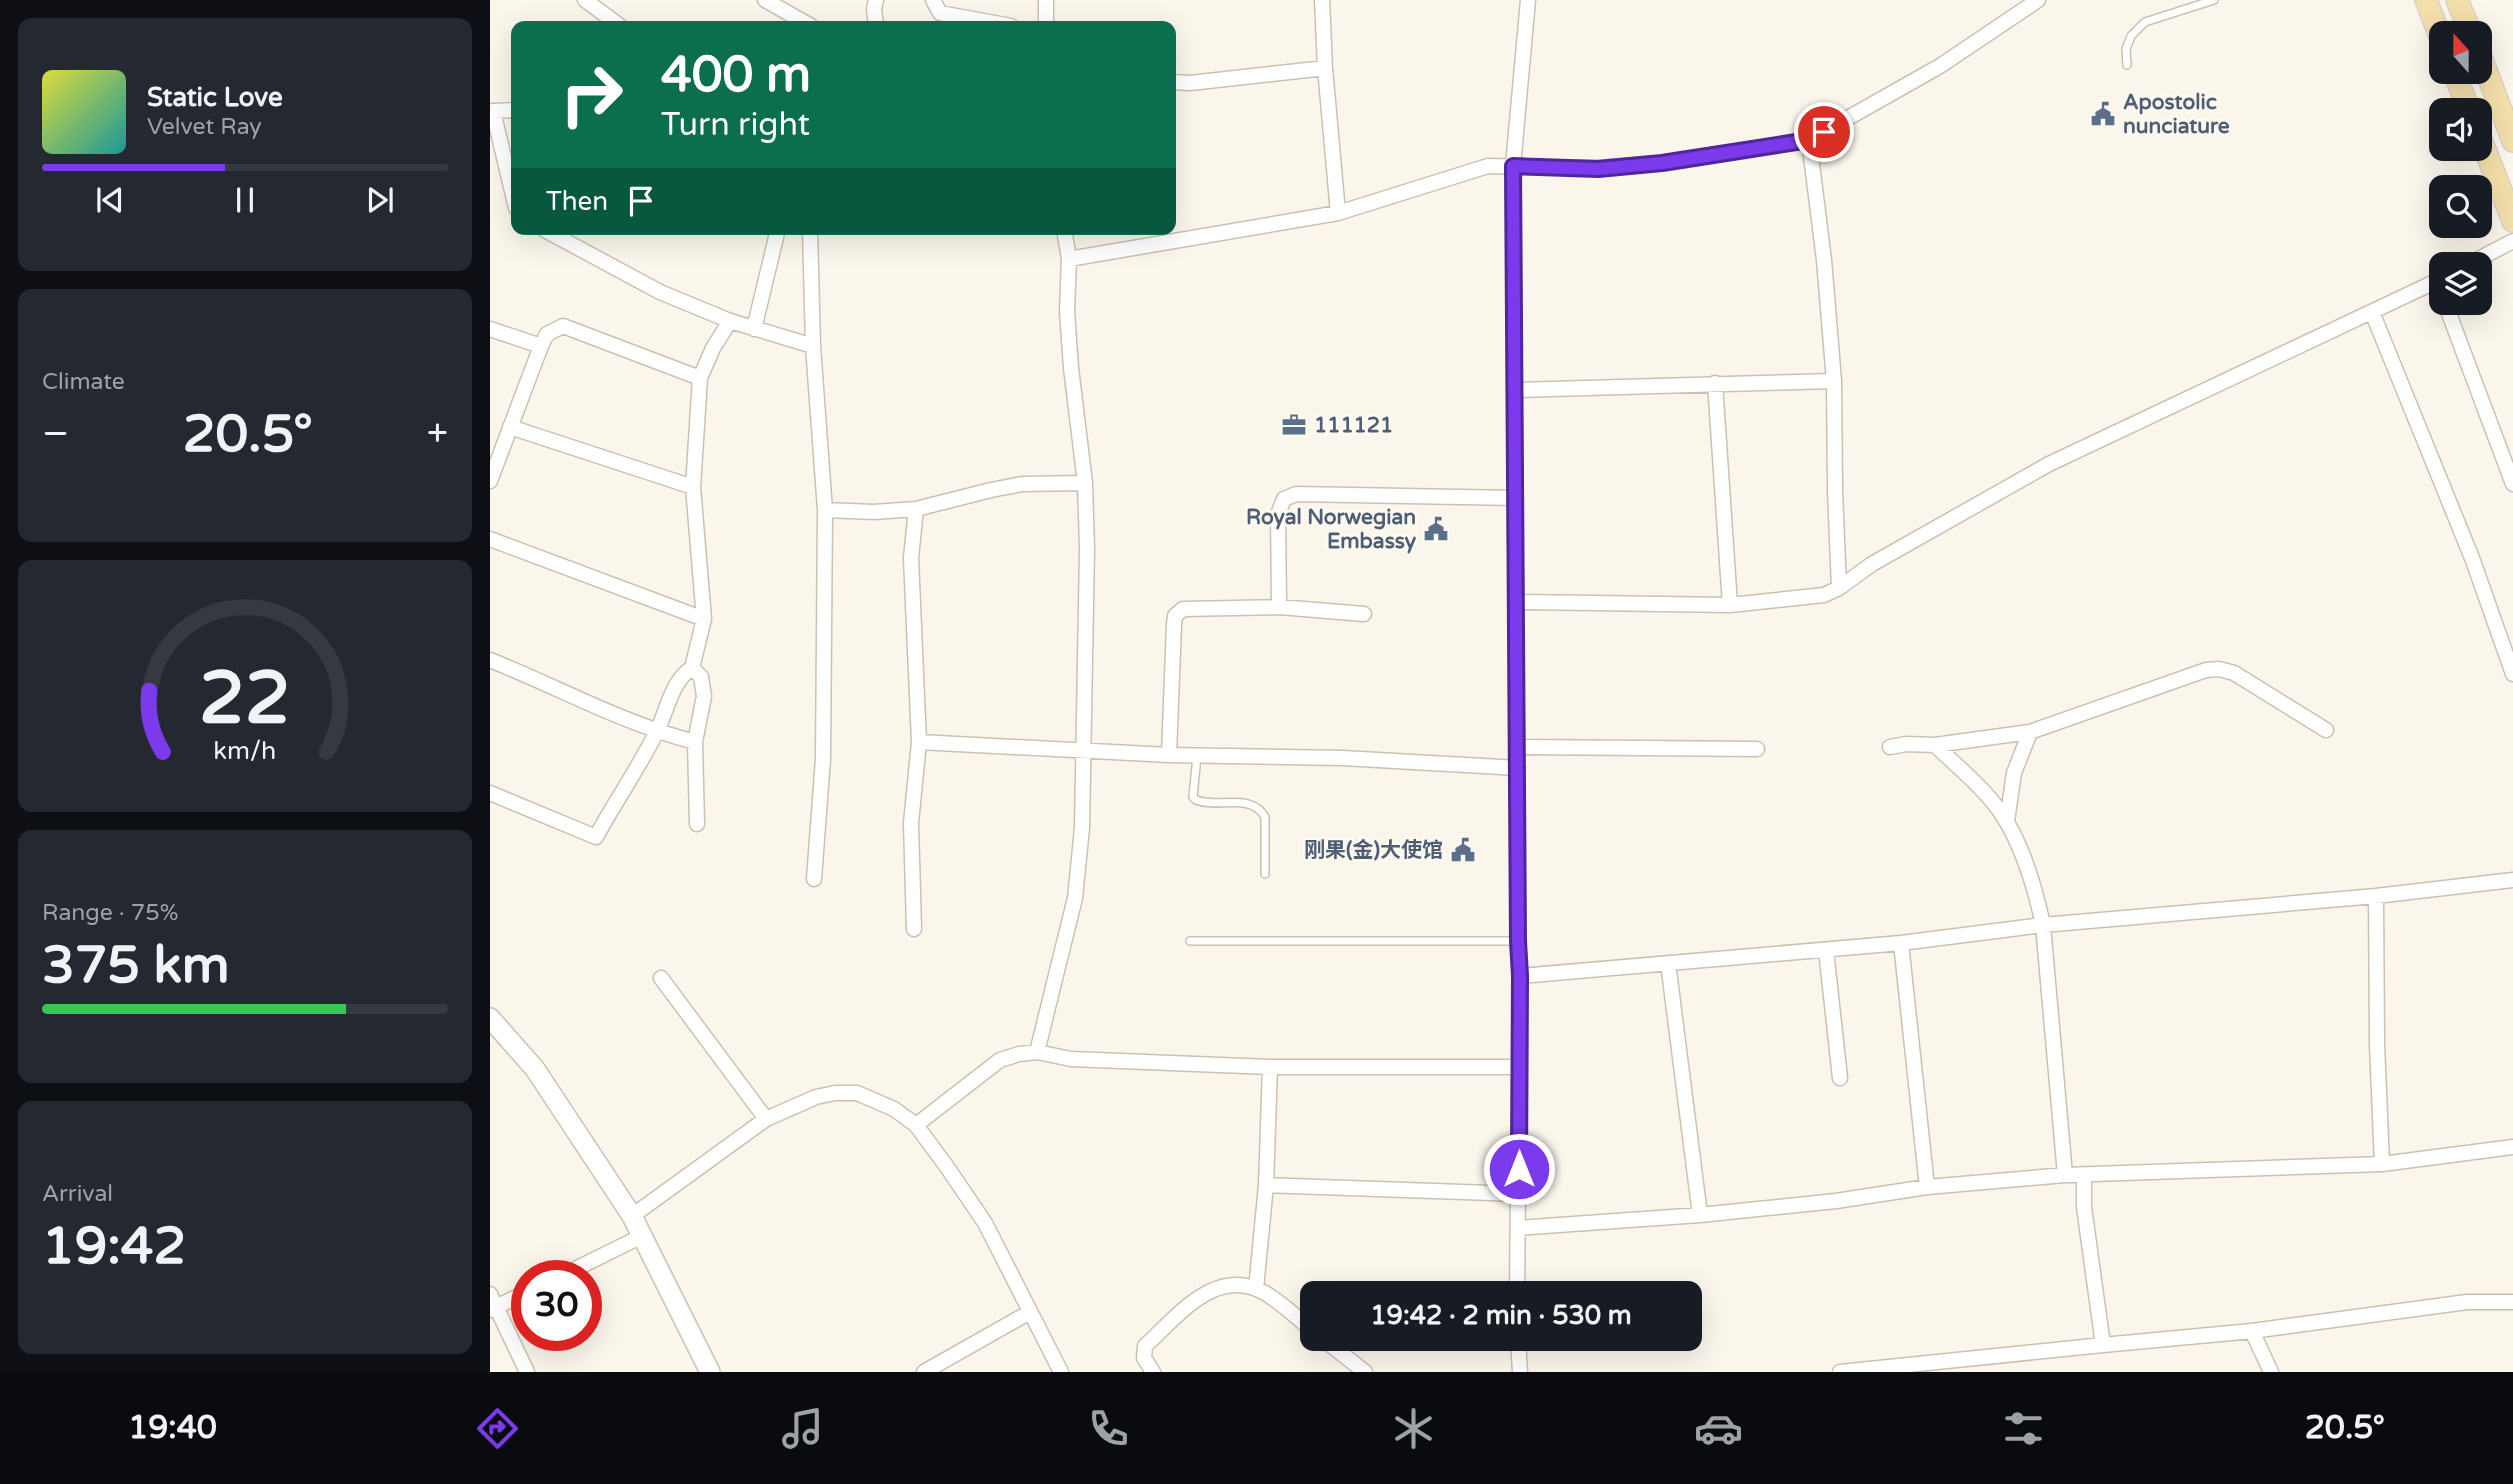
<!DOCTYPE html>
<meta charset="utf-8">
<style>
:root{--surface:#171b24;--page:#242831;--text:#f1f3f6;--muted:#9ea1a6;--line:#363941;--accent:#7c3aed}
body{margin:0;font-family:"Varela Round","Noto Sans SC",sans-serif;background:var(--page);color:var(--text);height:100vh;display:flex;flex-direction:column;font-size:26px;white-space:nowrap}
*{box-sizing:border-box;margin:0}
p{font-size:23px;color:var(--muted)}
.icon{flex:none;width:38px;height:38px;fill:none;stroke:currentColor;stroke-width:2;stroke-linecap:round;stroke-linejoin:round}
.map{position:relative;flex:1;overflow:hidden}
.drawer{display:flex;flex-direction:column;gap:18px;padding:18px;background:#0d0f14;width:490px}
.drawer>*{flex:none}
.hud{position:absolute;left:21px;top:21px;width:665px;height:214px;border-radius:14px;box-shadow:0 7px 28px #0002;background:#0b6e4f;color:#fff;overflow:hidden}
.needle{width:46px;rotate:339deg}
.tools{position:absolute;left:1939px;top:21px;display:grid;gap:14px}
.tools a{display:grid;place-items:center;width:63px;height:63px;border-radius:14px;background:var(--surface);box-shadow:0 7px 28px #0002;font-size:35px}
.speed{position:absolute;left:21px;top:1260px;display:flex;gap:14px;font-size:35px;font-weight:700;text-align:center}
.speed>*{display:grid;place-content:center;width:91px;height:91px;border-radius:50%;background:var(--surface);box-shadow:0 7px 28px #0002;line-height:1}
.speed .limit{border:10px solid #d22;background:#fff;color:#111}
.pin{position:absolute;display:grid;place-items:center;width:60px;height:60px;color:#fff;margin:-30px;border:4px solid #fff;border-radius:50%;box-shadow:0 2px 7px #0007}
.me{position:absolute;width:77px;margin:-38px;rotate:0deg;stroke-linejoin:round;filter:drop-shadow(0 0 5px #0008)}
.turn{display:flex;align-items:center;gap:24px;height:147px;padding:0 35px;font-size:32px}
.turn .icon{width:91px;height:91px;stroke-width:2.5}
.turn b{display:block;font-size:49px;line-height:60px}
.then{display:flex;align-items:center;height:66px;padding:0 35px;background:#0003;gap:14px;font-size:26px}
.big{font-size:52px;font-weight:700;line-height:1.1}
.drawer .card{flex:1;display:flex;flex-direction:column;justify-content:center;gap:10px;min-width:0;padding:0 24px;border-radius:14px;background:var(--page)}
.drawer .dial{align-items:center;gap:0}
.dial svg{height:182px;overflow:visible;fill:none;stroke:var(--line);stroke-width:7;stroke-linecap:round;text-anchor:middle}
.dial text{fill:var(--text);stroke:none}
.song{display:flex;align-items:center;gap:21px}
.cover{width:84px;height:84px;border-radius:10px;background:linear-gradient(135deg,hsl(60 70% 55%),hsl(180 70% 35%))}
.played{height:7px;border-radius:4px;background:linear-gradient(90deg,var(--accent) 45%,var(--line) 45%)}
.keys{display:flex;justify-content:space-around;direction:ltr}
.heat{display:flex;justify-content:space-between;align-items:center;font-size:38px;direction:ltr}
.charge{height:10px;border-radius:5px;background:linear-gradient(90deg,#34c759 75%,var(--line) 0)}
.trip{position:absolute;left:810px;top:1281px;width:402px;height:70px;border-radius:14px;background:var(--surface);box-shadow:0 7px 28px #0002;font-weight:700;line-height:70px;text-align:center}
.menu{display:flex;height:112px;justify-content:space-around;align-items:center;background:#090b0e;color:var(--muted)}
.menu .icon{width:49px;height:49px}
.menu .selected{color:var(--accent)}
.menu b{font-size:32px;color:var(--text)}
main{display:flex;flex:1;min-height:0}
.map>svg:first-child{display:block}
</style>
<main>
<section class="drawer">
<div class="card">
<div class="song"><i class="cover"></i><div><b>Static Love</b><p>Velvet Ray</p></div></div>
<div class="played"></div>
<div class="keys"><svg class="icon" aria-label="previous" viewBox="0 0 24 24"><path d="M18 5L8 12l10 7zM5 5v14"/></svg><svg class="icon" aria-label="pause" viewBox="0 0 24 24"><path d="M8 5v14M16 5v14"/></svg><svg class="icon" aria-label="next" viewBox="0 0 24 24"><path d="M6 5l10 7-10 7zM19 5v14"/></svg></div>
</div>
<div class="card"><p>Climate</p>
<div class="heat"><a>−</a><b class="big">20.5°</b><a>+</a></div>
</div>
<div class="card dial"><svg viewBox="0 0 100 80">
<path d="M14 69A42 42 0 1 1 86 69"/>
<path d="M14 69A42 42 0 0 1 8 42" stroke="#7c3aed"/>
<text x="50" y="56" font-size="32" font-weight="700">22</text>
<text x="50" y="72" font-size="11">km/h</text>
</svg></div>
<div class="card"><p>Range · 75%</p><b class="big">375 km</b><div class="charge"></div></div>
<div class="card"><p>Arrival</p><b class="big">19:42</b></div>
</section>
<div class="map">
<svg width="2023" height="1372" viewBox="0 0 2023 1372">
<rect width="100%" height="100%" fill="#fbf6eb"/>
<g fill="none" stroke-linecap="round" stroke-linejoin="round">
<g stroke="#cdc0b2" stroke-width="10">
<path id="lane" d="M 1637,65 L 1636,49 L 1641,36 L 1655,22 L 1724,0
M 707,756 L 703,797 L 706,800 C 728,809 761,792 775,817 L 775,874
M 700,941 L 1028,941"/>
</g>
<g stroke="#cdc0b2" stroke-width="17">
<path id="street" d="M 95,0 L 130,26
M 275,0 L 321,26
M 443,0 L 450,13 L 521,26
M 832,0 L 835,68
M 386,26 L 384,9 L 386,0
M 556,26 L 556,0
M 681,82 L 700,83 L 835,68 L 848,213
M 26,110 L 3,111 L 26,208
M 1319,140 L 1334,260 L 1344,381
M 53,229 L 170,292 L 240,321 L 323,346
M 320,229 L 323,346 L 335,510 L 333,759 L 324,879
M 579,259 L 848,213 L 998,166 L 1108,168 L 1172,163 L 1319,140 L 1450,66 L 1548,0
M 1979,264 L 2023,241
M 1955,303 L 2023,484
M 1882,312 L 1982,558 L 2023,674
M 0,329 L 51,346
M 264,329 L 288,229
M 1225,383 L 1240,605
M 1026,390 L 1344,381 L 1345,490 L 1349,588
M 20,427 L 203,487
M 0,481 L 51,346 L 57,334 L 73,326 L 210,378
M 335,510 L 384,512 L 426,509 L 501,490 L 532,484 L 595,483
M 0,539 L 214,619
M 1026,602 L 1240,605 L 1334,595 L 1349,588 L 1382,564 L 1559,464 L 1951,279
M 789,607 L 788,514 L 794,499 L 806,494 L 1026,498
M 0,660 C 68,687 134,724 205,742
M 202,668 L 211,677 L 214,696 L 205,742 L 207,824
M 429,742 L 679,755 L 853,758 L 1028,768
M 1445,745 C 1465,765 1489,783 1506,806 C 1530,837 1545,887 1553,925 L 1575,1175
M 1028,747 L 1267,749
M 1400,747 L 1416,744 L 1445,745 L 1540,732 L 1716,670 L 1729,669 L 1744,673 L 1836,730
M 679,755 L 684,624 L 685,616 L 693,609 L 789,607 L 874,614
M 0,793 L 106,837 C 125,802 148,769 166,733 C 177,712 181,681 202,668 L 214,619 L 203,487 L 210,378 L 223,348 L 240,321
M 1517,821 L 1524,773 L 1540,732
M 1886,896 L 1887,1044 L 1892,1164
M 424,929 L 421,823 L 429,742 L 421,558 L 426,509
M 1411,943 L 1437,1187
M 1336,950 L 1350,1078
M 1178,963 L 1210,1215
M 1030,976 L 1411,943 L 1553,925 L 1886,896 L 2023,880
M 171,978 L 276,1119
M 547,1052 L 585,898 L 592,828 L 597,549 L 595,483 L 581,368 L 577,311 L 579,259 L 574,229
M 426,1125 L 510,1060 L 529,1054 L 547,1052 L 581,1059 L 780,1067 L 1029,1067
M 1594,1175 L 1594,1207 L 1613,1345 L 1762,1331 L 1977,1302 L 2023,1302
M 776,1185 L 1030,1194
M 142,1216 L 276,1119 L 326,1097 L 345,1093 L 367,1093 L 404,1109 L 426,1125 L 457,1167 L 495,1223 L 571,1372
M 1028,1228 L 1210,1215 L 1346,1201 L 1437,1187 L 1575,1175 L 1892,1164 L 2023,1147
M 71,1276 L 152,1236
M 766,1289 L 776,1185 L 780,1067
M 1027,1293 L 1030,976 L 1028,941 L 1023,166 L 1038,0
M 0,1294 L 37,1372
M 0,1310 L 37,1292
M 1762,1331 L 1781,1372
M 833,1339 L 875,1372
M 1028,1339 L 1030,1372
M 434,1372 L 540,1312
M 663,1372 L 654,1358 L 655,1346 C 688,1316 726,1265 775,1293 C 792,1303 807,1318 822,1330
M 1350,1372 L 1613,1345"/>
</g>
<g stroke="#cfc1af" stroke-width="22">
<path id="secondary" d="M 0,1018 L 45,1069 L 142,1216 L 220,1372"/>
</g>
<g stroke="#d8d2ce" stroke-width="24">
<path id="primary" d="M 1936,0 L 1951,39
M 1967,0 L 1981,33
M 1990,55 L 2023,141
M 1964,72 L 1979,110
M 1990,137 L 2023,221"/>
</g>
<use href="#lane" stroke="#fff" stroke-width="7"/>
<use href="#street" stroke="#fff" stroke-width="14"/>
<use href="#secondary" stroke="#fff" stroke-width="19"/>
<use href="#primary" stroke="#f3dfaa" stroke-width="21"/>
</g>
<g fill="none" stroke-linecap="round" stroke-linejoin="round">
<g stroke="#51269a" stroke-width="18">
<path id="route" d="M 1029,1169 L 1030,976 L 1028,941 L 1023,166 L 1108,169 L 1172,163 L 1319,140 L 1334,132"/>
</g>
<use href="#route" stroke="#7c3aed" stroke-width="12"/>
</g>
<defs>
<g id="civic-bare" transform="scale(1.89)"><path d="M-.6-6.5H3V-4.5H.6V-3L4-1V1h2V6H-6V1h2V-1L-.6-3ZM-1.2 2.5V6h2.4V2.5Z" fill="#5c6f8a" stroke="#fefaf1" stroke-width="2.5" paint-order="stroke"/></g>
<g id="office-bare" transform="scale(1.89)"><path d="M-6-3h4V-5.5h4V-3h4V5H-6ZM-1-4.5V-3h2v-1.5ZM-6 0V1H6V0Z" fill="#5c6f8a" stroke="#fefaf1" stroke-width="2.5" paint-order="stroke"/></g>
</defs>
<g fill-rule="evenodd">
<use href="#civic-bare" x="1613" y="114"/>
<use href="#office-bare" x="804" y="425"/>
<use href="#civic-bare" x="946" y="529"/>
<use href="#civic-bare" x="973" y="850"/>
</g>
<g text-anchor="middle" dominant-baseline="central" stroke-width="6" stroke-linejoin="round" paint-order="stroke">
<g font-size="21" font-weight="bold" fill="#4e5e75" stroke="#fefaf1" text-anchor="start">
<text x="1633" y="102">Apostolic<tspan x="1633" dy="24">nunciature</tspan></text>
<text x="824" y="425">111121</text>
<text x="926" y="517" text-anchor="end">Royal Norwegian<tspan x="926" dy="24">Embassy</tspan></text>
<text x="953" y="850" text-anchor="end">刚果(金)大使馆</text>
</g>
</g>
</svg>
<div class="tools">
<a><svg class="needle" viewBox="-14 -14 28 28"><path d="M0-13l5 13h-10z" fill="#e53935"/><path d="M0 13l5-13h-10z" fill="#9ea1a6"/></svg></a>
<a><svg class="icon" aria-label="sound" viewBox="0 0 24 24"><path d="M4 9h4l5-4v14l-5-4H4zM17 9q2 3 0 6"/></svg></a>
<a><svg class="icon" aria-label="search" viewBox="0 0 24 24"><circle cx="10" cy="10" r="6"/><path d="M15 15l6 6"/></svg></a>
<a><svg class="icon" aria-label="layers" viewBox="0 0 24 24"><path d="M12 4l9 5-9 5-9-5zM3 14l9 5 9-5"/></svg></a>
</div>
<div class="speed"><div class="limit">30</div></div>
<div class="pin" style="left:1334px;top:132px;background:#d93025"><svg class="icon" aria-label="arrive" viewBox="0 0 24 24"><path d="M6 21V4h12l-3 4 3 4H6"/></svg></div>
<svg class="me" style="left:1029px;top:1169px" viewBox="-20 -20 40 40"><circle r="17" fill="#7c3aed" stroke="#fff" stroke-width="3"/><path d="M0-11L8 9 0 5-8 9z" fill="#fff"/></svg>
<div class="trip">19:42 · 2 min · 530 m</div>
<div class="hud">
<div class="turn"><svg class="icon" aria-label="right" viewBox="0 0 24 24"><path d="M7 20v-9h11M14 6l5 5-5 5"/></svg><div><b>400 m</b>Turn right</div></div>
<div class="then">Then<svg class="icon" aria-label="arrive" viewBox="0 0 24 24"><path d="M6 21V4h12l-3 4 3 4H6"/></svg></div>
</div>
</div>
</main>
<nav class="menu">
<b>19:40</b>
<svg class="icon selected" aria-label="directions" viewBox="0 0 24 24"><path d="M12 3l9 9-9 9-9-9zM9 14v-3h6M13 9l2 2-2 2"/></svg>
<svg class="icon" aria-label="music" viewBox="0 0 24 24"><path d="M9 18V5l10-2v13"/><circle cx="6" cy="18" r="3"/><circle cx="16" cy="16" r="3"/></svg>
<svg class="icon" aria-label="phone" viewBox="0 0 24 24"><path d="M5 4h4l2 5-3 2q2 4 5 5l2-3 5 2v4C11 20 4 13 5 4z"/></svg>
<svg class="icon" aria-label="climate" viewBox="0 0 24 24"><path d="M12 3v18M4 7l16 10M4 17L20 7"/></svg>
<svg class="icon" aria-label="car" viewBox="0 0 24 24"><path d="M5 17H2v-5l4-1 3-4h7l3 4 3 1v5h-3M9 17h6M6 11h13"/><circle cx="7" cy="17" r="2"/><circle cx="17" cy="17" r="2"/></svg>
<svg class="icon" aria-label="filters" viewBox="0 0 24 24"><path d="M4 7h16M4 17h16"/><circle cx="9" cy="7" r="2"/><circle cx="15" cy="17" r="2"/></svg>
<b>20.5°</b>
</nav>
